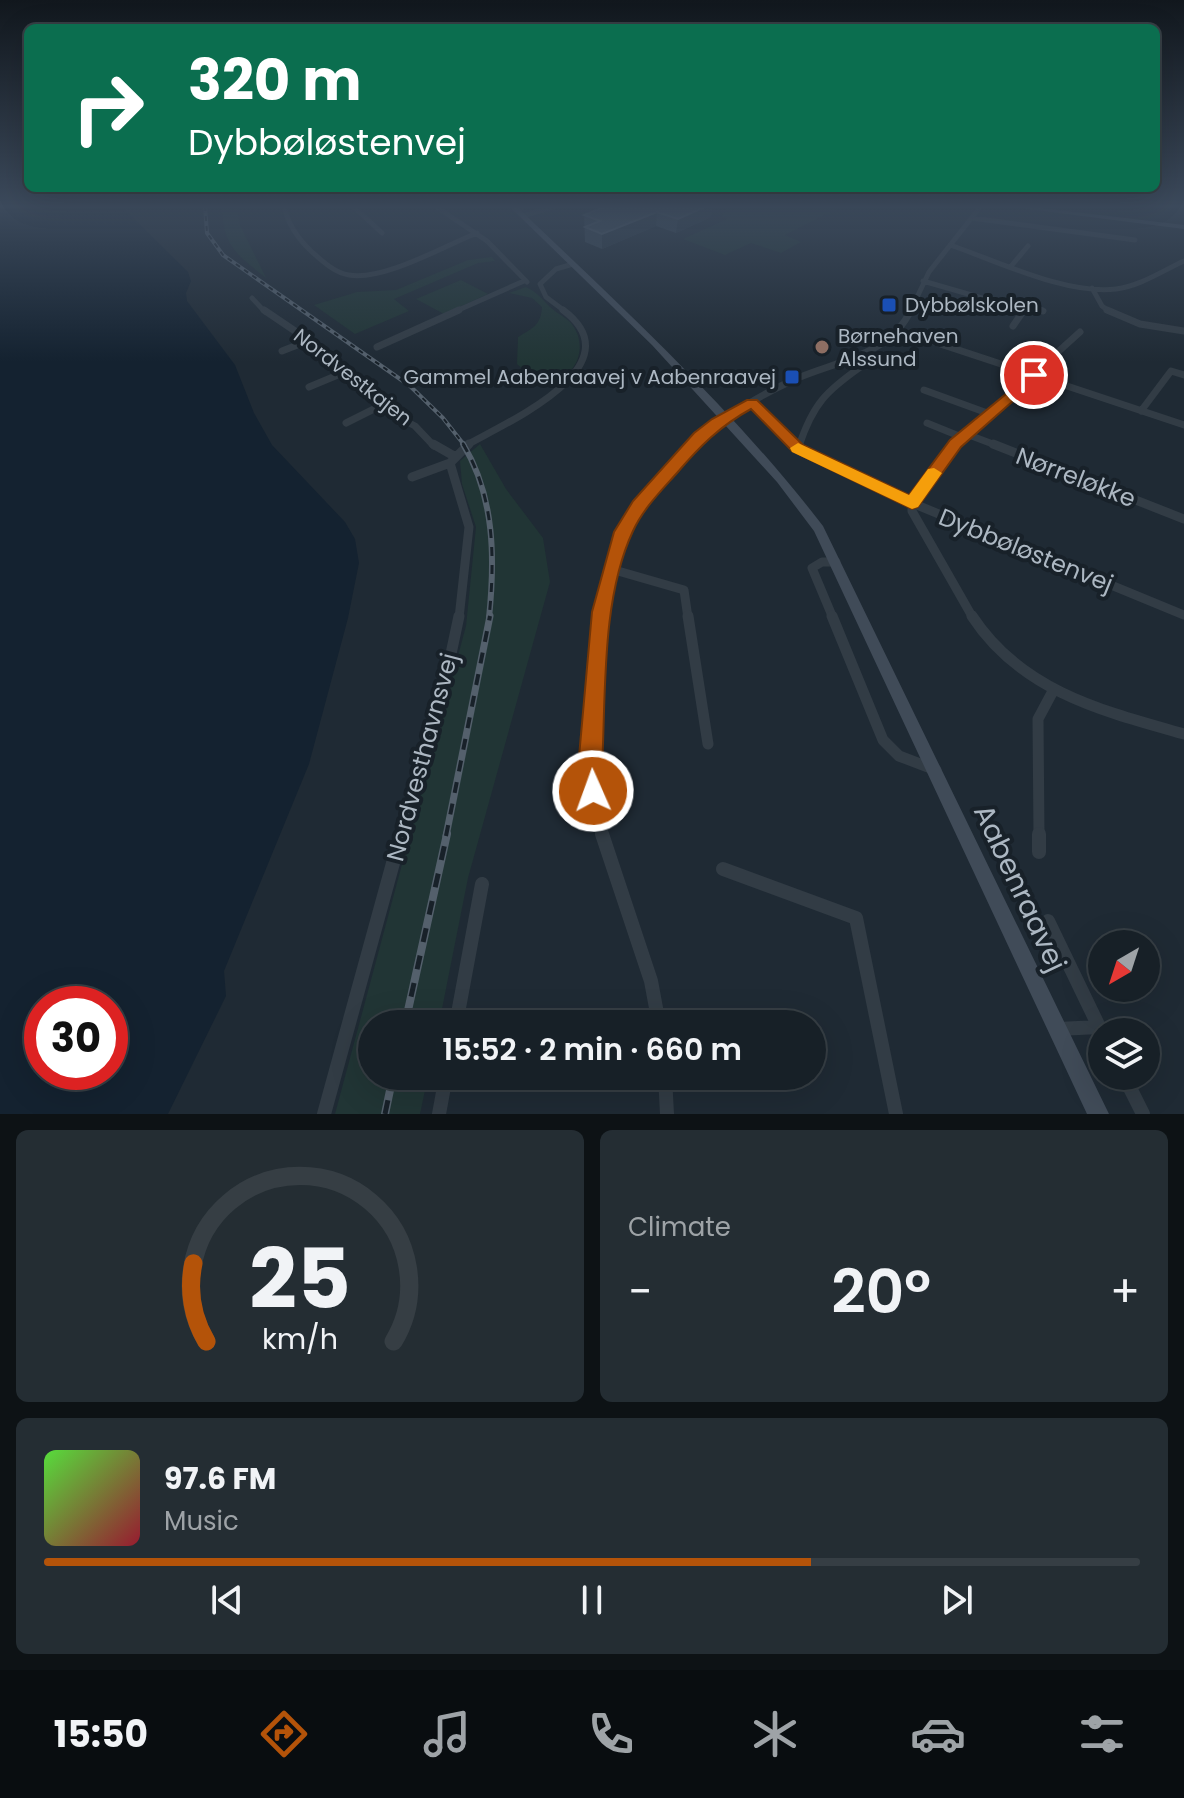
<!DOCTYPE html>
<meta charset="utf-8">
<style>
:root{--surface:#172027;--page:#242d33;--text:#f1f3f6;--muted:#9ea3a7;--line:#363e44;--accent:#b45309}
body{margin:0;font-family:Poppins,sans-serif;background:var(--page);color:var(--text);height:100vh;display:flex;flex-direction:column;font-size:30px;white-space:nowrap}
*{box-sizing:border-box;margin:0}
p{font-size:26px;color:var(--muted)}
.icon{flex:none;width:44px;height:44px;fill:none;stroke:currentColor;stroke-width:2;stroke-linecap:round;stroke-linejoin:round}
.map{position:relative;height:1114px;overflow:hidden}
.details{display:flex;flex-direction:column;gap:16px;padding:16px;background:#0d1215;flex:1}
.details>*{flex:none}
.hud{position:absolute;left:24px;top:24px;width:1136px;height:168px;border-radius:12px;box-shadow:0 8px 32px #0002,0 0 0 2px var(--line);background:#0b6e4f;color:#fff;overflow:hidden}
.needle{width:52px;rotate:219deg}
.fabs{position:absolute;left:1088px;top:930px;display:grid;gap:16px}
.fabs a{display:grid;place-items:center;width:72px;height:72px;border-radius:50%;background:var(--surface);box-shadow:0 8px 32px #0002,0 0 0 2px var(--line);font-size:40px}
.speed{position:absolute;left:24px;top:986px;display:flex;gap:16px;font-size:40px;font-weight:700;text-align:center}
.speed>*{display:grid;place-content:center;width:104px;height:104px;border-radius:50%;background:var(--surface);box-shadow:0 8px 32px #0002,0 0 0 2px var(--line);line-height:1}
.speed .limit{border:12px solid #d22;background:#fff;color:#111}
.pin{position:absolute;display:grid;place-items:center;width:68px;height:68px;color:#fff;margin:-34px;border:4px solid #fff;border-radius:50%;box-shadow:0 2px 8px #0007}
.me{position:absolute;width:88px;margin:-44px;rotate:358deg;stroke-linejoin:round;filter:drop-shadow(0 0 6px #0008)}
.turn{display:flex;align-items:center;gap:28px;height:168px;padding:0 32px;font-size:36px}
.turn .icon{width:104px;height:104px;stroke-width:2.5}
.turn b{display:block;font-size:56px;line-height:68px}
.big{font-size:60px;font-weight:600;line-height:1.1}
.details .card{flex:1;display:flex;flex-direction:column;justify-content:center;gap:12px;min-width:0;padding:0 28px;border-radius:12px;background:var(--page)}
.details .dial{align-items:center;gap:0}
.dial svg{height:208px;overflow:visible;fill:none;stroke:var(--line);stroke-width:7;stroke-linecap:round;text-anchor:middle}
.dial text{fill:var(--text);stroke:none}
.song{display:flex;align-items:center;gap:24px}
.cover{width:96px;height:96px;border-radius:12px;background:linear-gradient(135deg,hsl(110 70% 55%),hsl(350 70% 35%))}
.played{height:8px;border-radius:4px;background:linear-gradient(90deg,var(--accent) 70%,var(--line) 70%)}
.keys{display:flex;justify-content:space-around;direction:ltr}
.heat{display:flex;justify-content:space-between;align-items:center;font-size:44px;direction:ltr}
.details .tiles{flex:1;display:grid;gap:16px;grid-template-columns:1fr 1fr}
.card:last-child{grid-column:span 2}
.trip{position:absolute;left:358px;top:1010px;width:468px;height:80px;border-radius:40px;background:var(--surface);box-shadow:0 8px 32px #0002,0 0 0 2px var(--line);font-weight:600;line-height:80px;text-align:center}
.tab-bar{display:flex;height:128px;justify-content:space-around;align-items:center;background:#090d10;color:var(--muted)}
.tab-bar .icon{width:56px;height:56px}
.tab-bar .current{color:var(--accent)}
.tab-bar b{font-size:36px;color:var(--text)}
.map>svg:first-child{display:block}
</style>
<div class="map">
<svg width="1184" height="1114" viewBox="0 0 1184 1114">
<rect width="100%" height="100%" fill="#1f2a34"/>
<path fill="#213535" d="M 222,206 L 237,206 L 240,225 L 266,278 C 236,254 223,246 222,206 Z
M 719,206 L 842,206 L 785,235 L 801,242 L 781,253 L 751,243 L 725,255 L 683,239 L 727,219 L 721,215 L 729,211 Z
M 492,257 L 495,261 L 478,263 L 394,299 L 409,311 L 355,334 L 314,305 L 357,292 L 396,290 L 468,260 Z
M 461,280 L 488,294 L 444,314 L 416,299 Z
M 526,287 C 537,292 541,298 550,307 C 556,313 564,316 570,322 C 598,353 561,407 517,364 L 518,337 C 533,328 541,325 542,307 L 532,298 L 509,293 Z
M 480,444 L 506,489 L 543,538 L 550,582 L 468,878 L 439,1024 L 372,1024 L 372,1076 L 428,1076 L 420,1114 L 335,1114 L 466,626 L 476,527 L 462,484 L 460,461 Z"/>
<path fill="#142230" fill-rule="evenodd" d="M 0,206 L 121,206 L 188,272 L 191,281 L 186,293 L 187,301 L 235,365 L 254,413 L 272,445 L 345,522 L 355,539 L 359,563 L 348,618 L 309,764 L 224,971 L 226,996 L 168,1114 L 0,1114 ZM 42,1004 L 110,1004 L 110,1072 L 42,1072 Z"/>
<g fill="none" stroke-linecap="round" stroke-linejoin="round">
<path stroke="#323c45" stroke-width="5" d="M 284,206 C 288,225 298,239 312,252 C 322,261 335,273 349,275 C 384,281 444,246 477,233
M 353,206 L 382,233
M 435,206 L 487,241 L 527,282
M 515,209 L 526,206
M 523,216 L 555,206
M 972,218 L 1135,240
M 950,245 C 998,261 1065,295 1116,289 C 1140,286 1162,271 1184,261
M 1012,265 L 1028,246
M 923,281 L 1024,310 L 1027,307 L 1043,311
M 1092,288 L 1102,306 L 1110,312
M 252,298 L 265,312
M 454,312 L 524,281
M 566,312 L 546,297 L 540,284 L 556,269 L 573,264
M 910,312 L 929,272 L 981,206"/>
<path stroke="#323c45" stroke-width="7" d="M 264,310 L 326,352 L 353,379 L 366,384 L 398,417 L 415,426 L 434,446
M 1040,310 L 1043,311
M 1107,310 L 1140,324 L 1184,331
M 1013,326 L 1024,310
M 898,330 L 1007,366
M 377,347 L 459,310
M 282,351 L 310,340
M 1034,375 L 1184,425
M 309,387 L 345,372
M 924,390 L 990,414
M 752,403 L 798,446
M 1141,411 L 1171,371 L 1184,375
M 346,423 L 384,404
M 927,423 L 964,438
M 969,435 L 998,446
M 465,446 C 505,423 638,366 563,310
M 693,446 C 721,418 755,398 791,381 C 833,361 888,358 911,310
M 799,446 C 813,404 826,391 862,366 L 857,359
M 954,446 L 1080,332"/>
<path stroke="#323c45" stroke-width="9" d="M 433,444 L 454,456
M 795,444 L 813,457 L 912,503 L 1184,615
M 956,444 L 912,503 L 912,511 L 973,618
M 993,444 L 1184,519
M 798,448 L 799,444
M 412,477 L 450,463
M 611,569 L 684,590 L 688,618
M 459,618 L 469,527 L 450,463 L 469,444
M 602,618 L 623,532 L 658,481 L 695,444
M 833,618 L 812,568 L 822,562 L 836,562"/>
<path stroke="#323c45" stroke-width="11" d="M 602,616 C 596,687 579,767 602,836
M 688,616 L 708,744
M 832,616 L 883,740 L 899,756 L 936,770
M 972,616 C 1021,691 1102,711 1184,734
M 401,836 L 434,734 L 459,616
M 1039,836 L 1038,719 L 1053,691"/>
<path stroke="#323c45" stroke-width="14" d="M 602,834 L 651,981 L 659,1024
M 1039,834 L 1039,852
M 723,869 L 856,918 L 896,1114
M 1048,921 L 1102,1033
M 456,1024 L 482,884
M 1058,1029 L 1099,1027
M 665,1076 L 667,1114
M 1124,1076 L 1143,1114
M 324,1114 L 401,834
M 439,1114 L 446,1076"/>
<path fill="#404b58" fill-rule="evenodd" d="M 509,206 L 516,206 C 623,308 733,409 823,526 L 1109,1114 L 1087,1114 L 814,531 L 777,482 L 652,345 Z
M 1004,206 L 1024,206 L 1184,225 L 1184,229 Z"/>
<g stroke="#54606c" stroke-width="4">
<path id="rail-far3" d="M 205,206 L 207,233 L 223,255 L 410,386 L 443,418 L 465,446"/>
</g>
<g stroke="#54606c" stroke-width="6">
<path id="rail-far2" d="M 463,444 C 495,497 495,559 489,618"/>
</g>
<g stroke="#54606c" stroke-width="7">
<path id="rail-far1" d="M 446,836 L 490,616"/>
</g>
<g stroke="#54606c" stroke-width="8">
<path id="rail" d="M 405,1024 L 447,834
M 385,1114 L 393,1076"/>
</g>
<use href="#rail-far3" stroke="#182129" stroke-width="2" stroke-dasharray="5" stroke-linecap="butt"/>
<use href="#rail-far2" stroke="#182129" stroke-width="3" stroke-dasharray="9" stroke-linecap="butt"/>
<use href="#rail-far1" stroke="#182129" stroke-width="4" stroke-dasharray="11" stroke-linecap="butt"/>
<use href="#rail" stroke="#182129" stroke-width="5" stroke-dasharray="14" stroke-linecap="butt"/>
</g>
<path fill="#374551" d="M 620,208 L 711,217 L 676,233 L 656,226 L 602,249 L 585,242 L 584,215 Z"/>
<path fill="#283540" d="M 707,206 L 713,206 L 711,217 L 676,233 L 678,219 Z
M 657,212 L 656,226 L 602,249 L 602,234 Z"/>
<path fill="#43515d" stroke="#54616d" stroke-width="2" d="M 606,206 L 615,206 L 620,208 L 624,206 L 707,206 L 678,219 L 657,212 L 602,234 L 585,227 L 600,221 L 584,215 Z"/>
<linearGradient id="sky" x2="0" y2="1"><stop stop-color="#11171d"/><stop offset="0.57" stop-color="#3c4a5c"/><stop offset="1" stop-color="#3c4a5c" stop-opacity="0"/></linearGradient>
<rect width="1184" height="362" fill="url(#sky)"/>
<path fill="#b45309" stroke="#753606" stroke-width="2" d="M 1034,371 L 1041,375 L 1039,378 L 961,447 L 918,507 L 912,509 L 792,451 L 751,409 C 720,426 700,446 677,473 C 661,491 643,509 633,531 C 601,599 606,695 602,768 L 605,791 L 601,800 L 593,803 L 584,800 L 578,768 L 592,612 L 614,532 L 633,501 L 694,433 L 712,419 L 747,400 L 757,400 L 803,445 L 909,495 L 950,440 Z"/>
<path fill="#f59e0b" d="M 798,443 L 909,495 L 928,469 L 934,468 L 942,473 L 918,507 L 912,509 L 792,452 L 790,448 Z"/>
<g fill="#1a4fb4" stroke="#182129" stroke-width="3">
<rect x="881" y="297" width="16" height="16" rx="4"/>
<rect x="784" y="369" width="16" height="16" rx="4"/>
</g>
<circle fill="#8d6e63" stroke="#182129" stroke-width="3" cx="822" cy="347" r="8"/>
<g text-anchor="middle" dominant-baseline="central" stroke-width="8" stroke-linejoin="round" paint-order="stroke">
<g font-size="20" fill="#acb7c2" stroke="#182129" text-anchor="start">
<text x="905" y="305">Dybbølskolen</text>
<text x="838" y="336">Børnehaven<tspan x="838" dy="23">Alssund</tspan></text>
<text x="776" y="377" text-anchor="end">Gammel Aabenraavej v Aabenraavej</text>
</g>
<g font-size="20" fill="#acb7c2" stroke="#182129">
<text transform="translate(353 377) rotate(38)">Nordvestkajen</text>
</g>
<g font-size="24" fill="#acb7c2" stroke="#182129">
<text transform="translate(1076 477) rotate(21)">Nørreløkke</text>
<text transform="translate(1026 550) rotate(22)">Dybbøløstenvej</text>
<text transform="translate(422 757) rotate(-75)">Nordvesthavnsvej</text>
</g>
<g font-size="28" fill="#acb7c2" stroke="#182129">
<text transform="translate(1020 888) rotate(65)">Aabenraavej</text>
</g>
</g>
</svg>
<div class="fabs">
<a><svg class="needle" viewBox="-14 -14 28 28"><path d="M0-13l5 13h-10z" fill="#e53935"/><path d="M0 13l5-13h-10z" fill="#9ea3a7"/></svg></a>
<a><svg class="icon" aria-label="layers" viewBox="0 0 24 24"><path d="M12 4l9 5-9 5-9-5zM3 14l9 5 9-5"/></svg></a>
</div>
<div class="speed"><div class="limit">30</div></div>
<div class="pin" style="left:1034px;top:375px;background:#d93025"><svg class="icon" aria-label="arrive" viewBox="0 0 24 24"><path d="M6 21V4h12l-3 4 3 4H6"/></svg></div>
<svg class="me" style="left:593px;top:791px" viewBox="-20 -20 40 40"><circle r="17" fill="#b45309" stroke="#fff" stroke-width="3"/><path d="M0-11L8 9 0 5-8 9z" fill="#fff"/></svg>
<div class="trip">15:52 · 2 min · 660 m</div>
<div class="hud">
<div class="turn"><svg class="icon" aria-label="right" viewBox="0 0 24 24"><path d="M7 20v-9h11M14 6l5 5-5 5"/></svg><div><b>320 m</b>Dybbøløstenvej</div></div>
</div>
</div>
<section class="details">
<div class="tiles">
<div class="card dial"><svg viewBox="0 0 100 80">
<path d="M14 69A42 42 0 1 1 86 69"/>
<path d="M14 69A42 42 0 0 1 9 39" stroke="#b45309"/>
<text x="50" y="56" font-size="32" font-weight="700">25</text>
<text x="50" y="72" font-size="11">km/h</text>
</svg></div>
<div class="card"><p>Climate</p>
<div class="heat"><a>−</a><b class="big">20°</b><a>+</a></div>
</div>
<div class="card">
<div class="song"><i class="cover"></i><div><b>97.6 FM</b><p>Music</p></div></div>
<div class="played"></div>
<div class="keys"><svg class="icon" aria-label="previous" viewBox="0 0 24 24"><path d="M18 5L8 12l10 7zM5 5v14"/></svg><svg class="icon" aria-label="pause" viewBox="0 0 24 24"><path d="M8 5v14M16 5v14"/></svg><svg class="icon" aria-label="next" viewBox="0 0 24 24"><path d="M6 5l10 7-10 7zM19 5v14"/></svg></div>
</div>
</div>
</section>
<nav class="tab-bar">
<b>15:50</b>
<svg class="icon current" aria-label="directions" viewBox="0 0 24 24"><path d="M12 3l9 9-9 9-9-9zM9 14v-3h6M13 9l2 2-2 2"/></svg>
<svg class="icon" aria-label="music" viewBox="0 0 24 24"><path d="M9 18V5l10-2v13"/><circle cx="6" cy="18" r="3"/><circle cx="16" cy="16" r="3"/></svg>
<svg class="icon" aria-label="phone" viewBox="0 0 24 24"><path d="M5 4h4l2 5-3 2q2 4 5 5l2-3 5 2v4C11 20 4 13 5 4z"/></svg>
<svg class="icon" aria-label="climate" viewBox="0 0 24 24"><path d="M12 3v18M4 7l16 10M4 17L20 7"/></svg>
<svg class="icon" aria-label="car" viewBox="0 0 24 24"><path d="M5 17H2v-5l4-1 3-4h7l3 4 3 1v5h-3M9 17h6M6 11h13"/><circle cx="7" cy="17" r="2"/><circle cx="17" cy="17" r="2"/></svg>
<svg class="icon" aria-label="filters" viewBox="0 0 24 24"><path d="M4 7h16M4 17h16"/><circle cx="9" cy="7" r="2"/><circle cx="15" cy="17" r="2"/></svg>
</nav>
